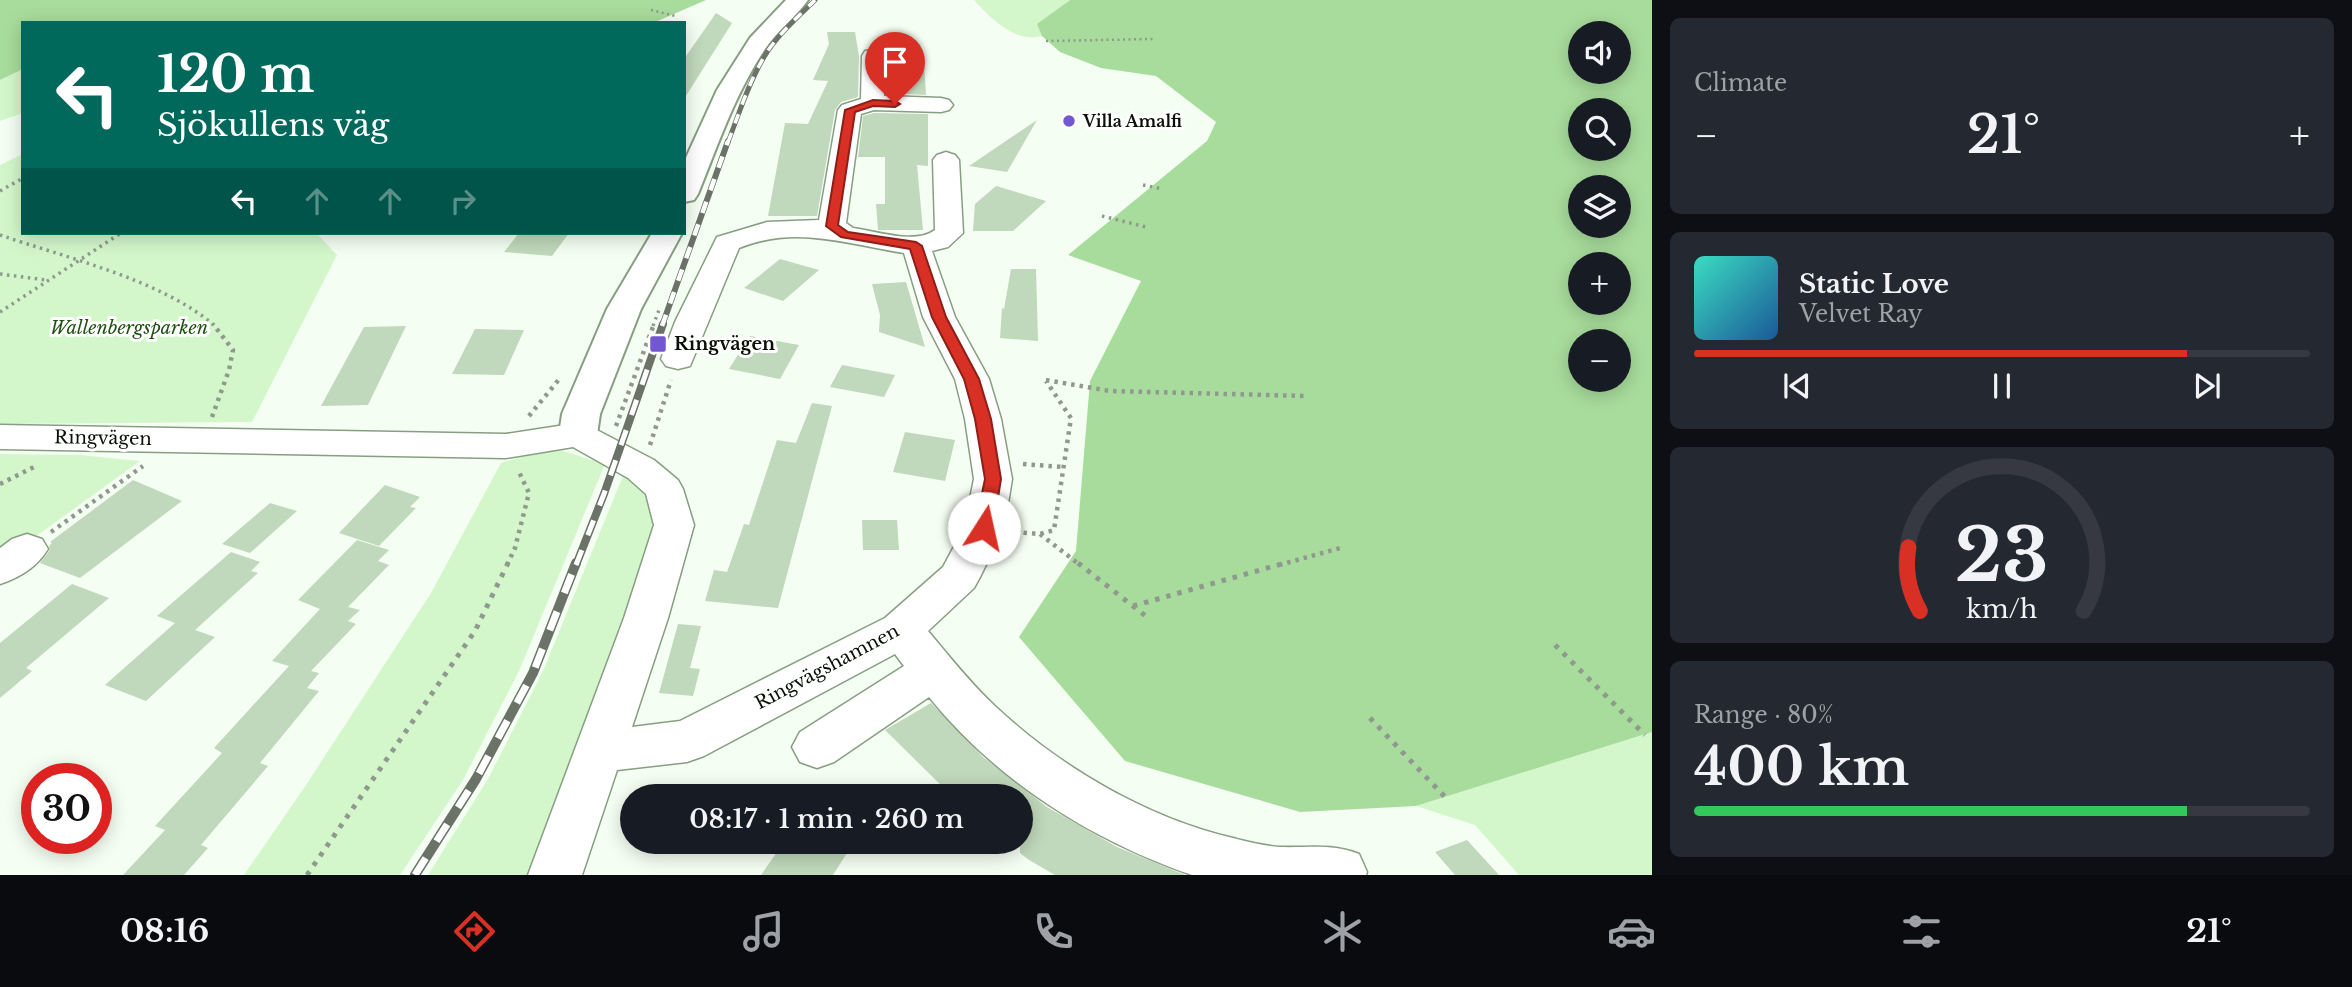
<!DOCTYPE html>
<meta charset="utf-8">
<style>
:root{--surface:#171b24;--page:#242831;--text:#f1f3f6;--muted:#9ea1a6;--line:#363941;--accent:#d93025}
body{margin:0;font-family:"Libre Baskerville",serif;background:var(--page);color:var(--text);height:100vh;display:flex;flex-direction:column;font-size:26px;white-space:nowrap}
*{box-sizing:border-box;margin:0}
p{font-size:23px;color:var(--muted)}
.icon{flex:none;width:38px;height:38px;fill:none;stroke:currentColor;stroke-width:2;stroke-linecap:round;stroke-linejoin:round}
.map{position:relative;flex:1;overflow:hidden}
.sheet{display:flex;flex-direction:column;gap:18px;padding:18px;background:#0d0f14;width:700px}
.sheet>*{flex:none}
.guide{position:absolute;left:21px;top:21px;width:665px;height:214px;border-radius:0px;box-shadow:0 4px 18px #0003;background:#00695c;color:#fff;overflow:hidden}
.buttons{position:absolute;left:1568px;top:21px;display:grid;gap:14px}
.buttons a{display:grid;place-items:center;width:63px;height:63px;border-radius:50%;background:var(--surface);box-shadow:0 4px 18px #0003;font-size:35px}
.speed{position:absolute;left:21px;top:763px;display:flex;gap:14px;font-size:35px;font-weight:700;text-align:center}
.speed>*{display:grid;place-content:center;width:91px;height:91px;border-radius:50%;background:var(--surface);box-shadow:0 4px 18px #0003;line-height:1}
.speed .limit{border:10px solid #d22;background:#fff;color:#111}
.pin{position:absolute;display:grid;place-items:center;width:60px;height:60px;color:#fff;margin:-72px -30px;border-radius:50% 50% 50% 0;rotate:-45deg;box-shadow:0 0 7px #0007}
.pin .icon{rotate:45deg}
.me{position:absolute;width:77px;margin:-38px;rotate:10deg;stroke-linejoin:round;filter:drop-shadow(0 0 5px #0008)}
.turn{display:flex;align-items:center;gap:24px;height:147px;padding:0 21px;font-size:32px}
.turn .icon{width:91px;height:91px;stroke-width:2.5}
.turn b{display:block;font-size:49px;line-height:60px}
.lanes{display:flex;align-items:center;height:66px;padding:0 21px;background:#0003;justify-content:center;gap:35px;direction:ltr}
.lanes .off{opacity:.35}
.big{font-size:52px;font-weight:600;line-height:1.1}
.sheet .tile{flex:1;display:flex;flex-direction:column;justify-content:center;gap:10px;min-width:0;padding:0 24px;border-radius:10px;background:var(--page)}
.sheet .dial{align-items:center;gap:0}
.dial svg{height:182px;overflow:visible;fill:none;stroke:var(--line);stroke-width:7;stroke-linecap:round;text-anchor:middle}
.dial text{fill:var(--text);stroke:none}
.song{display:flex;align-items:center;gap:21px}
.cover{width:84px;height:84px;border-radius:10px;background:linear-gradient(135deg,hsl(170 70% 55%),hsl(210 70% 35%))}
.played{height:7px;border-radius:4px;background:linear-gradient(90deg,var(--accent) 80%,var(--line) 80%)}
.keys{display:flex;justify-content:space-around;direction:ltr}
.heat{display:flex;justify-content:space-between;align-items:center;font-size:38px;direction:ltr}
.charge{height:10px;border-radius:5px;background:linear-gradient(90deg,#34c759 80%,var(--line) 0)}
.trip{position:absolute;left:620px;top:784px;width:413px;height:70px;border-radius:35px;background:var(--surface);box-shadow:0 4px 18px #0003;font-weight:600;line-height:70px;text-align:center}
.dock{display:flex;height:112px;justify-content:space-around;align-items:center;background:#090b0e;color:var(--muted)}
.dock .icon{width:49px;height:49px}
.dock .on{color:var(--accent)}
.dock b{font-size:32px;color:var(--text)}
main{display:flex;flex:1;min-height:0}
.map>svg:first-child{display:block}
</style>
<main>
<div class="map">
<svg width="1652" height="875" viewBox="0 0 1652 875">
<rect width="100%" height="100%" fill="#f5fef2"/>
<path fill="#d3f7cb" d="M 974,0 L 1070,0 L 1038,24 L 1042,36 C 1015,43 991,19 974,0 Z
M 23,69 L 23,113 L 0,121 L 0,80 Z
M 23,154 L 23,233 L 316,233 L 337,255 L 252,422 L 0,424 L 0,165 Z
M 541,451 L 563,451 L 605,464 L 519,671 L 463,780 L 400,875 L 244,875 L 306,785 L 431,593 L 501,463 Z
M 0,454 L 80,455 L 140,461 L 35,537 L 26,534 L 0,554 Z
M 625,471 L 646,485 L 659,518 L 534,875 L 428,875 L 488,779 L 543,671 Z
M 1652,732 L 1652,875 L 1519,875 L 1475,825 L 1416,806 Z"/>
<path fill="#a8dc9c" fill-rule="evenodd" d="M 0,0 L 706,0 L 653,23 L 23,23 L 23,69 L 0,80 Z
M 1070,0 L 1652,0 L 1652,732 L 1416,806 L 1300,812 L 1125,761 L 1019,637 L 1076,551 L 1090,381 L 1141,281 L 1068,255 L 1207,141 L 1216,122 L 1156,76 L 1101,68 L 1060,52 L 1042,36 L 1037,24 ZM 1580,33 L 1619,33 L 1619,72 L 1580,72 ZM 1580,110 L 1619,110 L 1619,149 L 1580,149 ZM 1580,187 L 1619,187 L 1619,226 L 1580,226 ZM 1580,264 L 1619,264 L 1619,303 L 1580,303 ZM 1580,341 L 1619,341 L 1619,380 L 1580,380 Z"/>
<path fill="#c0d8bb" d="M 716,13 L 732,23 L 684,99 L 684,59 Z
M 827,32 L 855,32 L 859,56 L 858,97 L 841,102 L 835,110 L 817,216 L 768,216 L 785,123 L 808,124 L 828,81 L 813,80 L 829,44 Z
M 924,63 L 926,95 L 887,93 L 887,73 Z
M 874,113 L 928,114 L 928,166 L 917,165 L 923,230 L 878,230 L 876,204 L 885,204 L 885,157 L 858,157 L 863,116 Z
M 1037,120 L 1007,172 L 969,166 Z
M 996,186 L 1046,201 L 1013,231 L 973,231 L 975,204 Z
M 519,233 L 569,233 L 552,256 L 504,252 Z
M 780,259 L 819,270 L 783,301 L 744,288 Z
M 1011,269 L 1036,269 L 1038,341 L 1000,338 L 1002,308 L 1004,309 Z
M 906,282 L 925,347 L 879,332 L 880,315 L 872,284 Z
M 406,326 L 368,405 L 321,406 L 364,327 Z
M 475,329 L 524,330 L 504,375 L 452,374 Z
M 750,336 L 799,345 L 780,379 L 729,369 Z
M 842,365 L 895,375 L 884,397 L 830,387 Z
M 812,403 L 832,406 L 778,608 L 705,601 L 714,570 L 727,572 L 744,524 L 749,525 L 777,440 L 796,443 Z
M 905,432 L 955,440 L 945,481 L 893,472 Z
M 133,480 L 182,501 L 80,578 L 40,563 L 50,550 L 49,546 L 52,543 L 50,542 Z
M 385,485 L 420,497 L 410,507 L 416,508 L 379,546 L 339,533 Z
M 270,503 L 297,511 L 250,553 L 222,544 Z
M 862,520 L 897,520 L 899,550 L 863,550 Z
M 357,540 L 389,550 L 378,561 L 389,565 L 348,607 L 360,610 L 348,621 L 356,624 L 311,671 L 319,673 L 307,688 L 319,691 L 260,763 L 268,766 L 201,845 L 208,848 L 184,875 L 123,875 L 165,830 L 155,826 L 222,753 L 214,748 L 289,666 L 272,661 L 320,609 L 298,600 Z
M 231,552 L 260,562 L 251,571 L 258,573 L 195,630 L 215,637 L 146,701 L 105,685 L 175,623 L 157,616 Z
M 72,584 L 109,598 L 26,668 L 32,671 L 0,698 L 0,643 Z
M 678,624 L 701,626 L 690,668 L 700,669 L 693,696 L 659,693 Z
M 931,703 L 983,757 L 1047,807 L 1117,847 L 1185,875 L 1055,875 L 1029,860 L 1020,853 L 1020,796 L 952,796 L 885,730 Z
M 1467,840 L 1499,875 L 1455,875 L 1435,852 Z
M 784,842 L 854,842 L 833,875 L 761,875 Z"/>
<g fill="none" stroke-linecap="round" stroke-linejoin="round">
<g stroke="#889e83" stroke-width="3">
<path id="minor" d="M 873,50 L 881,51 L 884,56 L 884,96 L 941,98 L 949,100 L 953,105 L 949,110 L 941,112 L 874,110 L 861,114 L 846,223 L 853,228 C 877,231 914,245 935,230 L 933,160 L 937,155 L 946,152 L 955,155 L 959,160 L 963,233 L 948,247 L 932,251 L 955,317 L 989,379 L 1001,419 L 1012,479 L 1004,528 L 980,577 L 974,588 L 928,631 C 950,657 971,684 996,707 C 1060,767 1147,818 1233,838 C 1249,842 1264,846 1280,847 C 1309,848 1331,843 1359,854 L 1367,872 L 1366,875 L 1192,875 C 1091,840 997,781 929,697 L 834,762 L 817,768 L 800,762 L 792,747 L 800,732 L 904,666 L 895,654 L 704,756 L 687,762 L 617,770 L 582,875 L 528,875 L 624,618 L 654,525 L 646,494 L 628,478 L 573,447 L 506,458 L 0,449 L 0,425 L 506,434 L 578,423 L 591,427 L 654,460 L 678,480 L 683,489 L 694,525 L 668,618 L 632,727 L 680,721 L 885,618 L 943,567 L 964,528 L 974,479 L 965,419 L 955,379 L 923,317 L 904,253 C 846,244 796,225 739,248 L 690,366 L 678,369 L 666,366 L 661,359 L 675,322 L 717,237 L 767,222 L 819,220 L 838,110 L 842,105 L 861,99 L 862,56 L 865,51 Z
M 27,534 L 42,539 L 48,549 C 37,567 19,578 0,584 L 0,548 L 12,539 Z"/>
</g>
<g stroke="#889e83" stroke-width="4">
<path id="major" d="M 786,0 L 808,0 C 795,18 777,31 765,49 C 735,94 718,145 698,194 L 694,200 L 684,202 L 684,162 L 717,90 L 750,38 Z
M 652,233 L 682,233 L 641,309 L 600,414 L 597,435 L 592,444 L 578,447 L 564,444 L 559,435 L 562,414 L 607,309 Z"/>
</g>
<path stroke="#90998e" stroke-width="2.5" stroke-dasharray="2 3.5" stroke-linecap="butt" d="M 651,10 L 675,16
M 1046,41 L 1153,39"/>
<path stroke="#90998e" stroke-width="3.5" stroke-dasharray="2.5 4.5" stroke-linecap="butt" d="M 1143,185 L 1163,189
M 0,191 L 23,178
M 1102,216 L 1146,227
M 0,235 C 67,258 162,280 215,326
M 0,274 L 46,280
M 0,312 L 121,233
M 653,326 L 659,310"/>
<path stroke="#90998e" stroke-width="4.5" stroke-dasharray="3.5 5" stroke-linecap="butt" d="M 1046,380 L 1110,391 L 1307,396
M 529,416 L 561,377
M 212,417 L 229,370 L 233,350 L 213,324
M 616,426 L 654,324
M 650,445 L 671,380
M 1023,464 L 1063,467
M 0,484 L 38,465
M 51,532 L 143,466
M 1015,532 L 1040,534 L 1054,530 L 1071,418 L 1046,381
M 1040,534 L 1080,565
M 507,565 L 515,548 L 529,493 L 518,470
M 1279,565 L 1344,547"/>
<path stroke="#90998e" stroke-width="5" stroke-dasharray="4.5 7" stroke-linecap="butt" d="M 1078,563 L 1147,617
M 1133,606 L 1285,563
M 1555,645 L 1645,735
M 1370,718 L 1445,797
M 307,875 L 475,631 L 508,563"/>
<use href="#minor" fill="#fff" fill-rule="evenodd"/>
<use href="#major" fill="#fff" fill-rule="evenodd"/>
<g stroke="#6b7368" stroke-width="5">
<path id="rail-far3" d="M 728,142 C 739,114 748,84 764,57 C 777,35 797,18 815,0"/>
</g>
<g stroke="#6b7368" stroke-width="6">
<path id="rail-far2" d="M 662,326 L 728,141"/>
</g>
<g stroke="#6b7368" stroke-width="8">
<path id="rail-far1" d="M 576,565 L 604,494 L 663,324"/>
</g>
<g stroke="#6b7368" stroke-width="10">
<path id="rail" d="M 415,875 L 476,779 L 533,673 L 576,563"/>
</g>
<use href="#rail-far3" stroke="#fff" stroke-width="3.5" stroke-dasharray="10" stroke-linecap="butt"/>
<use href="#rail-far2" stroke="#fff" stroke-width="4.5" stroke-dasharray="12" stroke-linecap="butt"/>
<use href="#rail-far1" stroke="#fff" stroke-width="5" stroke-dasharray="16" stroke-linecap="butt"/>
<use href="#rail" stroke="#fff" stroke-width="7" stroke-dasharray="20" stroke-linecap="butt"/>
</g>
<path fill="#d93025" stroke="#8d1f18" stroke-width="2" d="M 873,100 L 895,101 L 900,104 L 895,107 L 873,106 L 855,112 L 838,225 L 848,232 L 916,242 L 922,246 L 946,317 L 979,379 L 991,419 L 1001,479 L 993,528 L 984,535 L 975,528 L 985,479 L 975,419 L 964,379 L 932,317 L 910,249 L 841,237 L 826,226 L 845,110 Z"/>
<g fill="#7357d1" stroke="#fff" stroke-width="2.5">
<circle cx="1069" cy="121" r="7"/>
<rect x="649" y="335" width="18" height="18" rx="3.5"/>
</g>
<g text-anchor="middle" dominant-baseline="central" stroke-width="6" stroke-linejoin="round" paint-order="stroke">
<g font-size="16" font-weight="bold" fill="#091107" stroke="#fff" text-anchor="start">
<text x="1083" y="121">Villa Amalfi</text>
</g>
<g font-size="18" font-style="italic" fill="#205113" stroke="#fff">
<text x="129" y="328">Wallenbergsparken</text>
</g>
<g font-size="18" font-weight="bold" fill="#091107" stroke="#fff" text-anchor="start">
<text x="674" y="344">Ringvägen</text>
</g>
<g font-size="18" fill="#091107" stroke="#fff">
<text transform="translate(103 438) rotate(1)">Ringvägen</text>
<text transform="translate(827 667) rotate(-28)">Ringvägshamnen</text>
</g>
</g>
</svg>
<div class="buttons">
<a><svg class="icon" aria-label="sound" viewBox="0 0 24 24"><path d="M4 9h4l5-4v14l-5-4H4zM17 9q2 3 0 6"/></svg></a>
<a><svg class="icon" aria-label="search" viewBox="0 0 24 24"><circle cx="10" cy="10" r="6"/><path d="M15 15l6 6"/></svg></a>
<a><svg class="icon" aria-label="layers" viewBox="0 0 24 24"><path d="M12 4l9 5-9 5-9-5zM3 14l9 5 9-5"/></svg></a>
<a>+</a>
<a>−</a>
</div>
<div class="speed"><div class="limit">30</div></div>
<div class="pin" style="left:895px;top:104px;background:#d93025"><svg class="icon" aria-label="arrive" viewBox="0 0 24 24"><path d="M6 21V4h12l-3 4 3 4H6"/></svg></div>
<svg class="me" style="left:984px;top:528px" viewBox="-20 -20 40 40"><circle r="19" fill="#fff"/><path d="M0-13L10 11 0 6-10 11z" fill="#d93025"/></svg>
<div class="trip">08:17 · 1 min · 260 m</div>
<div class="guide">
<div class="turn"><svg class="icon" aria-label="left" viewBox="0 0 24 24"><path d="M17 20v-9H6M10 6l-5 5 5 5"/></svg><div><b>120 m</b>Sjökullens väg</div></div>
<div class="lanes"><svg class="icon" aria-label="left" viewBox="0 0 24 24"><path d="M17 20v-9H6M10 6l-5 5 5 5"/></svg><svg class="icon off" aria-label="ahead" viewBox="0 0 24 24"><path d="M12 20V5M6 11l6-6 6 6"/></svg><svg class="icon off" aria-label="ahead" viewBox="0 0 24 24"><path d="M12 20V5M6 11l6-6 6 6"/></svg><svg class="icon off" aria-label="right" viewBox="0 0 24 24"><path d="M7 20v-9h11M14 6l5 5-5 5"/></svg></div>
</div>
</div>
<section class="sheet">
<div class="tile"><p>Climate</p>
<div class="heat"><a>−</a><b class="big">21°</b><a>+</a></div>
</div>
<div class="tile">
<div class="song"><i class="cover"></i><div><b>Static Love</b><p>Velvet Ray</p></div></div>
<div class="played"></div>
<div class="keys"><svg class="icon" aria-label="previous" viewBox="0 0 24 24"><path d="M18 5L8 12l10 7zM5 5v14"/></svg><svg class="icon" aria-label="pause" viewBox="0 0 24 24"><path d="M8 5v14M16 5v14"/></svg><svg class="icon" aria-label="next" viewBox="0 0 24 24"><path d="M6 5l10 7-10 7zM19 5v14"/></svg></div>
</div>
<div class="tile dial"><svg viewBox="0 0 100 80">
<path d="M14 69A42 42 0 1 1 86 69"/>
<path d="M14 69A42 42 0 0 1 9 41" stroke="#d93025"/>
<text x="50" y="56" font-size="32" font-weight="700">23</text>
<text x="50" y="72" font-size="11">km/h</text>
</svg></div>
<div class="tile"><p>Range · 80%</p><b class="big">400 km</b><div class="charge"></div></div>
</section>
</main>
<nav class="dock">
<b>08:16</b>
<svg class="icon on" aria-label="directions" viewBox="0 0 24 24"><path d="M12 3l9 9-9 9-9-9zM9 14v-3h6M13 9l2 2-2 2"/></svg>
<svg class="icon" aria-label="music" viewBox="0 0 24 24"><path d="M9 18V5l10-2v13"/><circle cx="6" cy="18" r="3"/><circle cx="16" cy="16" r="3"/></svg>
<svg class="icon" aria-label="phone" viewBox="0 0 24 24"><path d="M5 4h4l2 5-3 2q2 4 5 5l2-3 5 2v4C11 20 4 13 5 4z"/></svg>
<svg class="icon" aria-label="climate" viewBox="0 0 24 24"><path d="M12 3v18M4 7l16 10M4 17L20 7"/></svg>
<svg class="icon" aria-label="car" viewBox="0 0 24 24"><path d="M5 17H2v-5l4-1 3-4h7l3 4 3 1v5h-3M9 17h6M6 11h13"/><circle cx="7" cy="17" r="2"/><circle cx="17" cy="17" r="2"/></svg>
<svg class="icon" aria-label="filters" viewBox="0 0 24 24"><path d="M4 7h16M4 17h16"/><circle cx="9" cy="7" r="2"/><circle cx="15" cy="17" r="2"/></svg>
<b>21°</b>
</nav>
